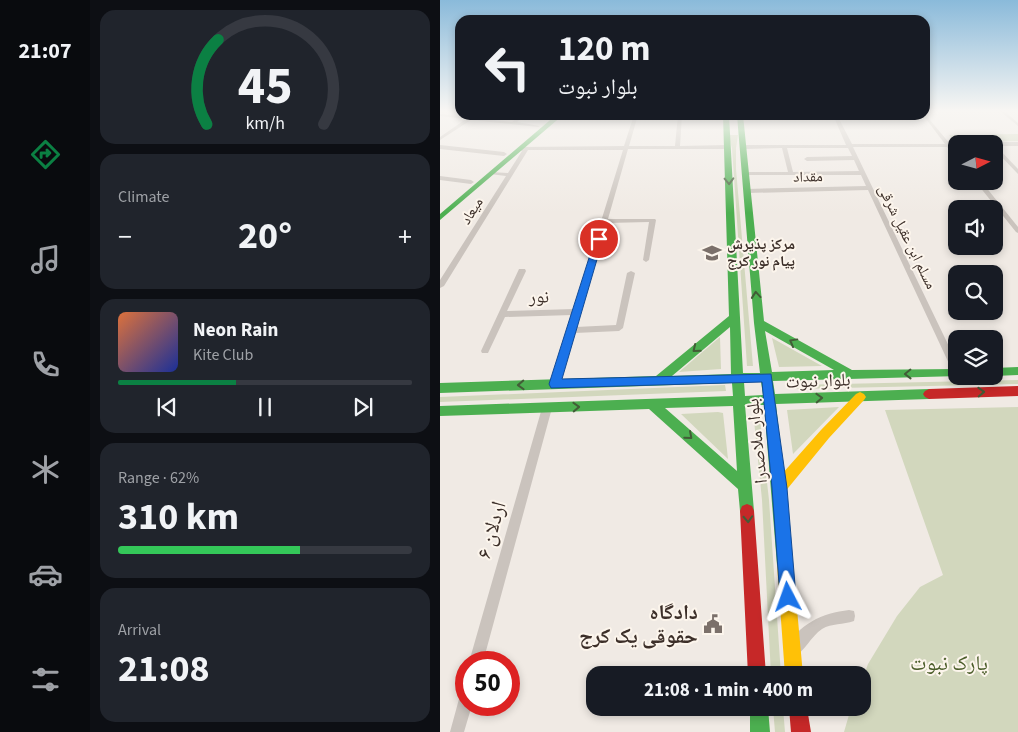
<!DOCTYPE html>
<meta charset="utf-8">
<style>
:root{--surface:#171b24;--page:#20242c;--text:#f1f3f6;--muted:#9ea1a6;--line:#363941;--accent:#0b8043}
body{margin:0;font-family:"Source Sans 3","Noto Naskh Arabic",sans-serif;background:var(--page);color:var(--text);height:100vh;display:flex;flex-direction:column;font-size:19px;white-space:nowrap}
*{box-sizing:border-box;margin:0}
p{font-size:16px;color:var(--muted)}
.icon{flex:none;width:28px;height:28px;fill:none;stroke:currentColor;stroke-width:2;stroke-linecap:round;stroke-linejoin:round}
.map{position:relative;flex:1;overflow:hidden}
.details{display:flex;flex-direction:column;gap:10px;padding:10px;background:#0d0f14;width:350px}
.details>*{flex:none}
.top-card{position:absolute;left:15px;top:15px;width:475px;height:105px;border-radius:15px;box-shadow:0 2px 8px #0003;background:#171b24;color:var(--text);overflow:hidden}
.needle{width:32px;rotate:84deg}
.buttons{position:absolute;left:508px;top:135px;display:grid;gap:10px}
.buttons a{display:grid;place-items:center;width:55px;height:55px;border-radius:10px;background:var(--surface);box-shadow:0 2px 8px #0003;font-size:25px}
.speed{position:absolute;left:15px;top:651px;display:flex;gap:10px;font-size:25px;font-weight:700;text-align:center}
.speed>*{display:grid;place-content:center;width:65px;height:65px;border-radius:50%;background:var(--surface);box-shadow:0 2px 8px #0003;line-height:1}
.speed .limit{border:8px solid #d22;background:#fff;color:#111}
.pin{position:absolute;display:grid;place-items:center;width:42px;height:42px;color:#fff;margin:-21px;border:2px solid #fff;border-radius:50%;box-shadow:0 1px 5px #0007}
.me{position:absolute;width:55px;margin:-28px;rotate:356deg;stroke-linejoin:round;filter:drop-shadow(0 0 4px #0008)}
.turn{display:flex;align-items:center;gap:18px;height:105px;padding:0 20px;font-size:22px}
.turn .icon{width:65px;height:65px;stroke-width:2.5}
.turn b{display:block;font-size:35px;line-height:42px}
.big{font-size:38px;font-weight:700;line-height:1.1}
.details .widget{flex:1;display:flex;flex-direction:column;justify-content:center;gap:8px;min-width:0;padding:0 18px;border-radius:15px;background:var(--page)}
.details .dial{align-items:center;gap:0}
.dial svg{height:130px;overflow:visible;fill:none;stroke:var(--line);stroke-width:7;stroke-linecap:round;text-anchor:middle}
.dial text{fill:var(--text);stroke:none}
.song{display:flex;align-items:center;gap:15px}
.cover{width:60px;height:60px;border-radius:8px;background:linear-gradient(135deg,hsl(20 70% 55%),hsl(230 70% 35%))}
.played{height:5px;border-radius:2px;background:linear-gradient(90deg,var(--accent) 40%,var(--line) 40%)}
.keys{display:flex;justify-content:space-around;direction:ltr}
.heat{display:flex;justify-content:space-between;align-items:center;font-size:28px;direction:ltr}
.charge{height:8px;border-radius:4px;background:linear-gradient(90deg,#34c759 62%,var(--line) 0)}
.trip{position:absolute;left:146px;top:666px;width:285px;height:50px;border-radius:15px;background:var(--surface);box-shadow:0 2px 8px #0003;font-weight:700;line-height:50px;text-align:center}
main{display:flex;flex:1;min-height:0}
.tab-bar{display:flex;flex-direction:column;width:90px;justify-content:space-around;align-items:center;background:#090b0e;color:var(--muted)}
.tab-bar .icon{width:35px;height:35px}
.tab-bar .on{color:var(--accent)}
.tab-bar b{font-size:22px;color:var(--text)}
.map>svg:first-child{display:block}
</style>
<main>
<nav class="tab-bar">
<b>21:07</b>
<svg class="icon on" aria-label="directions" viewBox="0 0 24 24"><path d="M12 3l9 9-9 9-9-9zM9 14v-3h6M13 9l2 2-2 2"/></svg>
<svg class="icon" aria-label="music" viewBox="0 0 24 24"><path d="M9 18V5l10-2v13"/><circle cx="6" cy="18" r="3"/><circle cx="16" cy="16" r="3"/></svg>
<svg class="icon" aria-label="phone" viewBox="0 0 24 24"><path d="M5 4h4l2 5-3 2q2 4 5 5l2-3 5 2v4C11 20 4 13 5 4z"/></svg>
<svg class="icon" aria-label="climate" viewBox="0 0 24 24"><path d="M12 3v18M4 7l16 10M4 17L20 7"/></svg>
<svg class="icon" aria-label="car" viewBox="0 0 24 24"><path d="M5 17H2v-5l4-1 3-4h7l3 4 3 1v5h-3M9 17h6M6 11h13"/><circle cx="7" cy="17" r="2"/><circle cx="17" cy="17" r="2"/></svg>
<svg class="icon" aria-label="filters" viewBox="0 0 24 24"><path d="M4 7h16M4 17h16"/><circle cx="9" cy="7" r="2"/><circle cx="15" cy="17" r="2"/></svg>
</nav>
<section class="details">
<div class="widget dial"><svg viewBox="0 0 100 80">
<path d="M14 69A42 42 0 1 1 86 69"/>
<path d="M14 69A42 42 0 0 1 21 17" stroke="#0b8043"/>
<text x="50" y="56" font-size="32" font-weight="700">45</text>
<text x="50" y="72" font-size="11">km/h</text>
</svg></div>
<div class="widget"><p>Climate</p>
<div class="heat"><a>−</a><b class="big">20°</b><a>+</a></div>
</div>
<div class="widget">
<div class="song"><i class="cover"></i><div><b>Neon Rain</b><p>Kite Club</p></div></div>
<div class="played"></div>
<div class="keys"><svg class="icon" aria-label="previous" viewBox="0 0 24 24"><path d="M18 5L8 12l10 7zM5 5v14"/></svg><svg class="icon" aria-label="pause" viewBox="0 0 24 24"><path d="M8 5v14M16 5v14"/></svg><svg class="icon" aria-label="next" viewBox="0 0 24 24"><path d="M6 5l10 7-10 7zM19 5v14"/></svg></div>
</div>
<div class="widget"><p>Range · 62%</p><b class="big">310 km</b><div class="charge"></div></div>
<div class="widget"><p>Arrival</p><b class="big">21:08</b></div>
</section>
<div class="map">
<svg width="578" height="732" viewBox="0 0 578 732">
<rect width="100%" height="100%" fill="#f0eae4"/>
<path fill="#d2d7bd" d="M 578,134 L 578,141 L 515,142 L 509,135 Z
M 288,135 L 298,135 L 296,148 L 296,169 L 313,366 L 307,366 L 292,148 Z
M 280,337 L 281,369 L 239,372 Z
M 332,338 L 382,366 L 339,367 Z
M 578,380 L 578,384 L 356,389 L 355,385 Z
M 285,385 L 286,391 L 0,402 L 0,397 Z
M 399,407 L 353,454 L 347,410 Z
M 578,407 L 578,732 L 404,732 L 411,708 L 422,708 L 423,678 L 428,664 L 457,616 L 480,587 L 503,575 L 445,410 Z
M 278,412 L 283,413 L 288,459 L 241,414 Z
M 314,420 L 320,420 L 329,500 L 341,675 L 331,675 L 322,500 Z
M 333,708 L 343,708 L 345,732 L 335,732 Z"/>
<g fill="none" stroke-linecap="round" stroke-linejoin="round">
<path fill="#cac3bd" fill-rule="evenodd" d="M 560,111 L 564,111 L 578,123 L 578,126 Z
M 0,114 L 72,122 L 81,115 L 86,115 L 77,122 L 100,126 L 98,127 L 31,120 L 0,140 L 0,137 L 26,119 L 0,116 Z
M 485,114 L 510,144 L 517,144 L 516,146 L 513,147 L 516,151 L 516,156 L 514,155 L 507,147 L 413,147 L 516,361 L 516,373 L 513,372 L 512,370 L 428,190 L 307,193 L 304,191 L 307,189 L 426,186 L 421,175 L 304,175 L 304,173 L 306,172 L 348,172 L 342,148 L 304,149 L 301,147 L 304,145 L 406,145 L 393,115 L 397,115 L 412,144 L 505,144 L 483,115 L 485,115 ZM 347,148 L 408,148 L 412,156 L 367,157 L 364,159 L 367,161 L 414,160 L 419,171 L 353,172 Z
M 194,115 L 198,115 L 189,146 L 235,146 L 238,115 L 242,115 L 240,146 L 287,145 L 290,147 L 287,149 L 188,149 L 168,219 L 215,219 L 216,220 L 209,260 L 206,262 L 203,260 L 209,222 L 167,223 L 136,327 L 176,325 L 187,273 L 191,271 L 195,273 L 183,328 L 179,331 L 135,333 L 120,384 L 118,387 L 112,387 L 110,384 L 132,315 L 65,317 L 48,353 L 42,353 L 41,351 L 79,269 L 85,269 L 86,271 L 67,311 L 134,309 L 183,150 L 88,150 L 4,286 L 0,288 L 0,280 L 66,176 L 50,174 L 50,172 L 68,173 L 82,151 L 78,150 L 78,148 L 80,147 L 184,146 Z
M 578,142 L 578,146 L 556,146 L 578,169 L 578,174 L 554,149 L 554,144 L 552,144 L 554,142 Z
M 0,145 L 64,152 L 67,154 L 64,156 L 0,149 Z
M 0,176 L 31,180 L 34,182 L 31,184 L 0,180 Z
M 535,181 L 541,181 L 578,227 L 578,233 L 576,232 Z
M 107,404 L 110,405 L 112,408 L 43,662 L 29,662 L 102,408 L 104,405 Z
M 409,610 L 414,611 L 415,616 L 414,621 C 403,625 392,623 382,629 C 371,636 365,652 353,657 L 348,655 L 346,650 C 357,624 383,613 409,610 Z
M 26,692 L 26,705 L 32,705 L 24,732 L 10,732 L 19,699 L 21,694 Z"/>
<path fill="#4caf50" fill-rule="evenodd" d="M 116,115 L 123,115 L 0,220 L 0,214 Z
M 283,115 L 289,115 L 303,373 L 320,373 L 314,323 L 297,115 L 303,115 L 324,321 L 412,370 L 516,369 L 516,376 L 520,376 L 333,381 L 335,394 L 489,389 L 493,391 L 495,394 L 493,397 L 489,399 L 336,404 L 353,565 L 350,570 L 345,573 L 340,570 L 337,565 L 324,405 L 305,405 L 314,511 L 312,516 L 307,518 L 302,516 L 300,511 L 298,489 L 209,409 L 0,416 L 0,406 L 293,396 L 292,383 L 0,393 L 0,383 L 216,376 L 289,316 ZM 290,327 L 291,374 L 232,376 ZM 325,331 L 394,370 L 332,372 ZM 304,382 L 321,382 L 323,395 L 305,396 ZM 293,406 L 297,471 L 225,408 Z
M 578,367 L 578,375 L 554,376 L 554,368 Z
M 310,708 L 328,708 L 330,732 L 310,732 Z"/>
<path fill="#ffc107" fill-rule="evenodd" d="M 420,392 L 424,394 L 426,397 L 424,400 L 389,438 L 344,493 L 339,495 L 334,493 L 332,488 L 334,483 L 381,430 L 416,394 Z
M 345,557 L 350,560 L 353,565 L 363,675 L 345,675 L 337,565 L 340,560 Z"/>
<path fill="#c62828" fill-rule="evenodd" d="M 578,386 L 578,396 L 489,399 L 485,397 L 483,394 L 485,391 L 489,389 Z
M 307,504 L 312,506 L 314,511 L 326,675 L 308,675 L 300,511 L 302,506 Z
M 349,708 L 367,708 L 371,732 L 351,732 Z"/>
</g>
<defs><path id="oneway-chevron" d="M-2-3.5L2.5 0L-2 3.5" fill="none" stroke-width="1.6" stroke-linecap="round" stroke-linejoin="round" transform="scale(1.25)"/></defs>
<g stroke="#425c37">
<use href="#oneway-chevron" transform="translate(289 181) rotate(88)"/>
<use href="#oneway-chevron" transform="translate(316 295) rotate(-95)"/>
<use href="#oneway-chevron" transform="translate(353 342) rotate(-151)"/>
<use href="#oneway-chevron" transform="translate(256 349) rotate(141)"/>
<use href="#oneway-chevron" transform="translate(468 374) rotate(179)"/>
<use href="#oneway-chevron" transform="translate(81 385) rotate(178)"/>
<use href="#oneway-chevron" transform="translate(541 392) rotate(-2)"/>
<use href="#oneway-chevron" transform="translate(379 398) rotate(-2)"/>
<use href="#oneway-chevron" transform="translate(136 407) rotate(-2)"/>
<use href="#oneway-chevron" transform="translate(249 436) rotate(41)"/>
<use href="#oneway-chevron" transform="translate(308 519) rotate(87)"/>
</g>
<linearGradient id="sky" x2="0" y2="1"><stop stop-color="#8abada"/><stop offset="0.52" stop-color="#f8f6f3"/><stop offset="1" stop-color="#f8f6f3" stop-opacity="0"/></linearGradient>
<rect width="578" height="213" fill="url(#sky)"/>
<path fill="#1a73e8" stroke="#114b97" d="M 159,236 L 163,239 L 122,379 L 331,374 L 347,488 L 356,597 L 354,603 L 348,606 L 342,603 L 340,597 L 332,488 L 322,382 L 111,388 L 109,384 L 155,239 Z"/>
<defs>
<g id="university-bare" transform="scale(1.5)"><path d="M0-5L7-2L0 1L-7-2ZM-4 1L0 2.5L4 1V4Q0 6-4 4Z" fill="#7b706a" stroke="#fcf5ec" stroke-width="2.5" paint-order="stroke"/></g>
<g id="civic-bare" transform="scale(1.5)"><path d="M-.6-6.5H3V-4.5H.6V-3L4-1V1h2V6H-6V1h2V-1L-.6-3ZM-1.2 2.5V6h2.4V2.5Z" fill="#7b706a" stroke="#fcf5ec" stroke-width="2.5" paint-order="stroke"/></g>
</defs>
<g fill-rule="evenodd">
<use href="#university-bare" x="272" y="253"/>
<use href="#civic-bare" x="273" y="624"/>
</g>
<g text-anchor="middle" dominant-baseline="central" stroke-width="4" stroke-linejoin="round" paint-order="stroke">
<g font-size="15" fill="#3c2f29" stroke="#fcf5ec">
<text transform="translate(368 177) rotate(-1)">مقداد</text>
<text transform="translate(32 211) rotate(-58)">میعاد</text>
<text transform="translate(467 237) rotate(64)">مسلم ابن عقیل شرقی</text>
</g>
<g font-size="15" font-weight="bold" fill="#3c2f29" stroke="#fcf5ec" text-anchor="start">
<text x="287" y="244">مرکز پذیرش<tspan x="287" dy="17">پیام نور کرج</tspan></text>
</g>
<g font-size="18" fill="#3c2f29" stroke="#fcf5ec">
<text transform="translate(99 297) rotate(-1)">نور</text>
<text transform="translate(378 381) rotate(-2)">بلوار نبوت</text>
<text transform="translate(317 441) rotate(-96)">بلوار ملاصدرا</text>
</g>
<g font-size="21" fill="#3c2f29" stroke="#fcf5ec">
<text transform="translate(51 530) rotate(-74)">اردلان ۶</text>
</g>
<g font-size="21" font-weight="bold" fill="#3c2f29" stroke="#fcf5ec" text-anchor="end">
<text x="258" y="612">دادگاه<tspan x="258" dy="24">حقوقی یک کرج</tspan></text>
</g>
<g font-size="21" fill="#4b5d2a" stroke="#fcf5ec">
<text x="509" y="663">پارک نبوت</text>
</g>
</g>
</svg>
<div class="buttons">
<a><svg class="needle" viewBox="-14 -14 28 28"><path d="M0-13l5 13h-10z" fill="#e53935"/><path d="M0 13l5-13h-10z" fill="#9ea1a6"/></svg></a>
<a><svg class="icon" aria-label="sound" viewBox="0 0 24 24"><path d="M4 9h4l5-4v14l-5-4H4zM17 9q2 3 0 6"/></svg></a>
<a><svg class="icon" aria-label="search" viewBox="0 0 24 24"><circle cx="10" cy="10" r="6"/><path d="M15 15l6 6"/></svg></a>
<a><svg class="icon" aria-label="layers" viewBox="0 0 24 24"><path d="M12 4l9 5-9 5-9-5zM3 14l9 5 9-5"/></svg></a>
</div>
<div class="speed"><div class="limit">50</div></div>
<div class="pin" style="left:159px;top:239px;background:#d93025"><svg class="icon" aria-label="arrive" viewBox="0 0 24 24"><path d="M6 21V4h12l-3 4 3 4H6"/></svg></div>
<svg class="me" style="left:348px;top:597px" viewBox="-20 -20 40 40"><path d="M0-17L14 15 0 8-14 15z" fill="#1a73e8" stroke="#fff" stroke-width="4"/></svg>
<div class="trip">21:08 · 1 min · 400 m</div>
<div class="top-card">
<div class="turn"><svg class="icon" aria-label="left" viewBox="0 0 24 24"><path d="M17 20v-9H6M10 6l-5 5 5 5"/></svg><div><b>120 m</b>بلوار نبوت</div></div>
</div>
</div>
</main>
